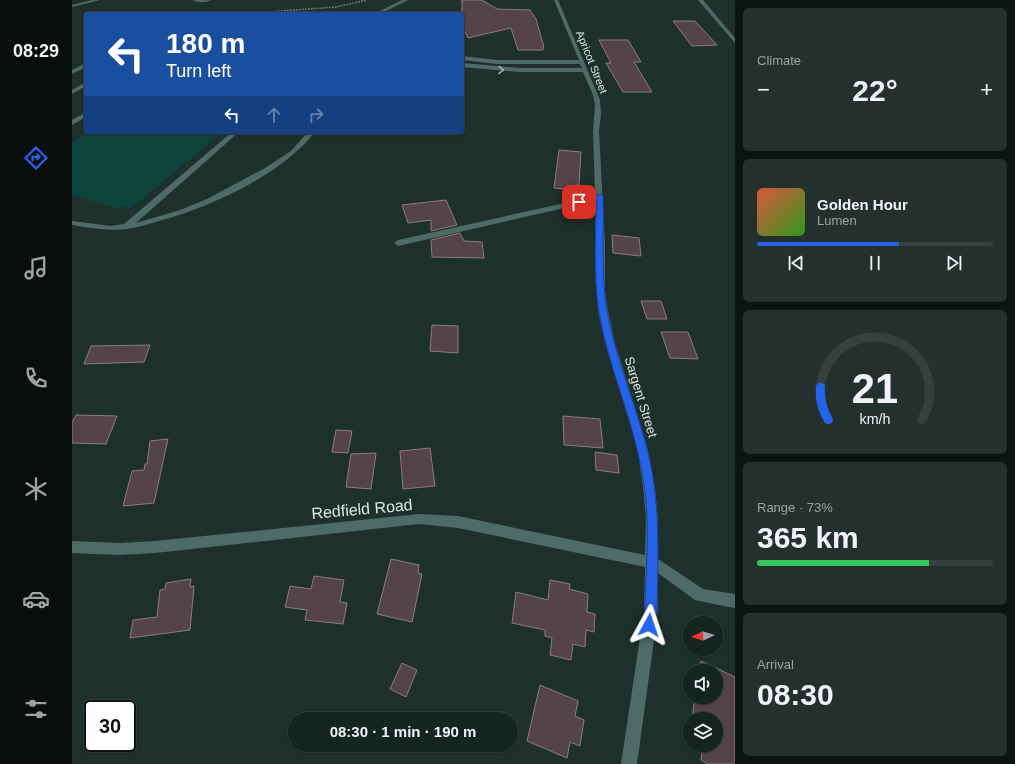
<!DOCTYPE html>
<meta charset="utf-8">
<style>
:root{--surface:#162421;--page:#23302e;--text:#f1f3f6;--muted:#9ea4a5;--line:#35413f;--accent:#2563eb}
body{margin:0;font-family:Arial,sans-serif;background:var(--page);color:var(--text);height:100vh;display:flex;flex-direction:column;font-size:15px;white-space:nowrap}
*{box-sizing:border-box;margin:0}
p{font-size:13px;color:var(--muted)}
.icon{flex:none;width:22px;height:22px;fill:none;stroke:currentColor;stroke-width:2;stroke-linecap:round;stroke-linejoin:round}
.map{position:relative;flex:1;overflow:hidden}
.side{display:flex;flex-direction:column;gap:8px;padding:8px;background:#0c1412;width:280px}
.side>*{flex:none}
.banner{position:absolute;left:12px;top:12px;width:380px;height:122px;border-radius:4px;box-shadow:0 1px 3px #0004,0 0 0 1px var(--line);background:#1a4fa0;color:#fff;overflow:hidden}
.needle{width:26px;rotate:265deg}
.tools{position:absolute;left:611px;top:616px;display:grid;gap:8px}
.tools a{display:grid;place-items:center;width:40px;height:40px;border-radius:50%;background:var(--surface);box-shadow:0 1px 3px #0004,0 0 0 1px var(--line);font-size:20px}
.speed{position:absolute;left:12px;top:700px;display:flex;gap:8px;font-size:20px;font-weight:700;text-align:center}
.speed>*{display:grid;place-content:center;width:52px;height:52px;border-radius:50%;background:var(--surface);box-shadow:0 1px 3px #0004,0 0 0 1px var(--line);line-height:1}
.speed .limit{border:2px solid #111;border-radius:6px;background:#fff;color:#111}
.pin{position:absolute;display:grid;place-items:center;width:34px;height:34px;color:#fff;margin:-17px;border-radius:8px;box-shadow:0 2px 6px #0006}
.me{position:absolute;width:44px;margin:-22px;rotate:5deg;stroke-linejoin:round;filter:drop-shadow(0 0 3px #0008)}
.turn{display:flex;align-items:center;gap:14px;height:84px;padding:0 16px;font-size:18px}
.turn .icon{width:52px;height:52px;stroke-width:2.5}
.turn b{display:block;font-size:28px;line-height:34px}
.lanes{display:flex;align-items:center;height:38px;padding:0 16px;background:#0003;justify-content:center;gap:20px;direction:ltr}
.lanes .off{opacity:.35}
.big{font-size:30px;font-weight:700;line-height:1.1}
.side .card{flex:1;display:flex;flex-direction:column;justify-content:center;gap:6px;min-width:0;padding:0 14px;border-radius:6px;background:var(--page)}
.side .dial{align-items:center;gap:0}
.dial svg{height:104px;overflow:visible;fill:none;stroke:var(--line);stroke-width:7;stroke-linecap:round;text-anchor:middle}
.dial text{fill:var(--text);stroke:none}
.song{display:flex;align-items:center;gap:12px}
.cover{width:48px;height:48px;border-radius:6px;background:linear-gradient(135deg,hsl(10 70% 55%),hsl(110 70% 35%))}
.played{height:4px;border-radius:2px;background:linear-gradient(90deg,var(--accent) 60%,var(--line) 60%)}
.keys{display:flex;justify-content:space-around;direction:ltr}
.heat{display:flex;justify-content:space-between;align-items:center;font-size:22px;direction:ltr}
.charge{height:6px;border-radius:3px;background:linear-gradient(90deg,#34c759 73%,var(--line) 0)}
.trip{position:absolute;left:216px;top:712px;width:230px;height:40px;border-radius:20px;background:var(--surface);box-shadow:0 1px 3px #0004,0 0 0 1px var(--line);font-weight:700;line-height:40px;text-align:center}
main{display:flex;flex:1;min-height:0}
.menu{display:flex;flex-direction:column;width:72px;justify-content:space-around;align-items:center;background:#090e0d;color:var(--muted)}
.menu .icon{width:28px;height:28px}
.menu .on{color:var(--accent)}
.menu b{font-size:18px;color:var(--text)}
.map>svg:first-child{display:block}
</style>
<main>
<nav class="menu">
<b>08:29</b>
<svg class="icon on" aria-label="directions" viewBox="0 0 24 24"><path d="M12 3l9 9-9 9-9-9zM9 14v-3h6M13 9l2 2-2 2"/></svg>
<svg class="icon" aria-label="music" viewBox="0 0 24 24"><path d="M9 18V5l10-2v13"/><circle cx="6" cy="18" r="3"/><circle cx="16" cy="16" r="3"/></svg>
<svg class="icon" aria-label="phone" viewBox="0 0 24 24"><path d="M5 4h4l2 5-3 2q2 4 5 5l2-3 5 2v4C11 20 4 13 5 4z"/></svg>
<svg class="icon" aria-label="climate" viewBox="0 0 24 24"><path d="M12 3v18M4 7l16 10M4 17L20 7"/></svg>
<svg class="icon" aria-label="car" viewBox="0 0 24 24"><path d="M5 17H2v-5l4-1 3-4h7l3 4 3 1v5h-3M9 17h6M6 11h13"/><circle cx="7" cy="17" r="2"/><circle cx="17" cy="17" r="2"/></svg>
<svg class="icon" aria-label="filters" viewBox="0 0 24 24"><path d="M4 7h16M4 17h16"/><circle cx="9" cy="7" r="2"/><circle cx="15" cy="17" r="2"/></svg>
</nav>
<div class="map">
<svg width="663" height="764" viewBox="0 0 663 764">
<rect width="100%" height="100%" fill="#1e302c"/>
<path fill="#0c443c" d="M 16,132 L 151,132 L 59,208 L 51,206 L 48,209 L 0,195 L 0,143 Z"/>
<path fill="#544348" stroke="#8f7c81" d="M 390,0 L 410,0 L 425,9 L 458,10 L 464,19 L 472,47 L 471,47 L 471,50 L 446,50 L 439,28 L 396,38 L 390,25 Z
M 601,21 L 623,21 L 645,45 L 620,46 Z
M 527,40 L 556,40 L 569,62 L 562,62 L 580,92 L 551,92 L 534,63 L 539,63 Z
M 487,150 L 509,152 L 507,185 L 504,185 L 504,190 L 482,188 Z
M 374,200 L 385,225 L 359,231 L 359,220 L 336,223 L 330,205 Z
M 388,233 L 392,241 L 410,242 L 412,258 L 360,257 L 359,240 Z
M 540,235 L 567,238 L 569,256 L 541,253 Z
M 569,301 L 589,301 L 595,319 L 575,319 Z
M 360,325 L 386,326 L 386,353 L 358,351 Z
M 589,332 L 616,332 L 626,359 L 598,358 Z
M 78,345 L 72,362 L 12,364 L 19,346 Z
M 4,415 L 45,416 L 34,444 L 0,443 L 0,423 Z
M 491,416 L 528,419 L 531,448 L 492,445 Z
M 264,430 L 280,431 L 276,453 L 260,452 Z
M 96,439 L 82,503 L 51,506 L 60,471 L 72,470 L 73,464 L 75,464 L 78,441 Z
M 358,448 L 363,486 L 331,489 L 328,451 Z
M 523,452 L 545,455 L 547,473 L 524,470 Z
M 304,453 L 299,489 L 274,487 L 279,454 Z
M 319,559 L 347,565 L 346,573 L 350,574 L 340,622 L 305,614 Z
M 242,576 L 272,580 L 268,602 L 275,603 L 271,624 L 233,620 L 235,610 L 213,607 L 218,586 L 239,589 Z
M 119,579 L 118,587 L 122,586 L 118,630 L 58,638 L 61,620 L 85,617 L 88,590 L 93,589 L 94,583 Z
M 478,580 L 498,584 L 497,589 L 516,594 L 515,612 L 523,614 L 522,632 L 514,630 L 513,647 L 501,644 L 499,660 L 478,655 L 480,638 L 473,636 L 473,630 L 440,623 L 444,592 L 476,600 Z
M 629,661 L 663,677 L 663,764 L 636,764 L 629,760 L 631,745 L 644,745 L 644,719 L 623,719 L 620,718 L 623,697 L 644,697 L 644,671 L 627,671 Z
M 330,663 L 345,670 L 334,697 L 318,689 Z
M 468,685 L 506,701 L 503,716 L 512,720 L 508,746 L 498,742 L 495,758 L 455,741 Z"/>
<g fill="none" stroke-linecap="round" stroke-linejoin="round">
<path stroke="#6c7b77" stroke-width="1.5" stroke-dasharray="2 1" stroke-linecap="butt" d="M 167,14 L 264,7 L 295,0"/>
<path fill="#4f6b65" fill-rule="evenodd" d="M 20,0 L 28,0 L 0,7 L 0,5 Z
M 121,0 L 139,0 C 135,3 125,3 121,0 Z
M 330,0 L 336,0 L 308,14 L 302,14 Z
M 482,0 L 486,0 L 528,100 L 529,115 L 527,131 L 533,243 L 533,291 L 536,311 L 543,343 L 575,446 L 583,487 L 586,517 L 586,559 L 631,589 L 663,594 L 663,608 L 651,606 L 623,600 L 586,573 L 586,611 L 565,764 L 549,764 L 572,611 L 573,567 L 386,528 L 347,524 L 83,553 L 47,555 L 0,553 L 0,541 L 47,543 L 83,541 L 347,514 L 386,516 L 573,555 L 574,517 L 571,487 L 565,446 L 533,343 L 526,311 L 525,291 L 523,201 L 326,246 L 322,243 L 326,240 L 520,197 L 523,195 L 521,131 L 523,105 L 521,95 L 511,72 L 448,72 L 390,67 L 390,63 L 448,68 L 510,68 L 508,64 L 425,64 L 390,60 L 390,56 L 425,60 L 507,60 Z
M 626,0 L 631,0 L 663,38 L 663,43 Z
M 14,63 L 14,67 L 0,74 L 0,70 Z
M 14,82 L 14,86 L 0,94 L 0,90 Z
M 14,112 L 14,117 L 0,125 L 0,120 Z
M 160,132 L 167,132 L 64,223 L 108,210 L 135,199 L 193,168 L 219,151 L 236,132 L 243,132 C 209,175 139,207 87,221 C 76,224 65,228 54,229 C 36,231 18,228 0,225 L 0,221 L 39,226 L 52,224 Z"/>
</g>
<defs><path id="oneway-chevron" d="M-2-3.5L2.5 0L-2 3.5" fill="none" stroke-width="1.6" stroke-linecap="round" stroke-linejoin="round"/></defs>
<use stroke="#a3b5b1" href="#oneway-chevron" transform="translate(429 70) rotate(3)"/>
<path fill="#2563eb" stroke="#184099" d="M 528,194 L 531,196 C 532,232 529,276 535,311 C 543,357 562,400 574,445 C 589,499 586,556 585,611 L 582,629 L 577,631 L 573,629 C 570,621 573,611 573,602 C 574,574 576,546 575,517 C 574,493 570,468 564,445 C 553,400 534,357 527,311 C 521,276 524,234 524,199 L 507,204 L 503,202 Z"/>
<g text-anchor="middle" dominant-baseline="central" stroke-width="3" stroke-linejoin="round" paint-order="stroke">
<g font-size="11" fill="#dbe6e3" stroke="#1e302c">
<text transform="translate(520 62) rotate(68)">Apricot Street</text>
</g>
<g font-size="13" fill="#dbe6e3" stroke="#1e302c">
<text transform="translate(569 397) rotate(73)">Sargent Street</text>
</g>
<g font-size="16" fill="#dbe6e3" stroke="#1e302c">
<text transform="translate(290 509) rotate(-5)">Redfield Road</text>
</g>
</g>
</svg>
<div class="tools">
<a><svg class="needle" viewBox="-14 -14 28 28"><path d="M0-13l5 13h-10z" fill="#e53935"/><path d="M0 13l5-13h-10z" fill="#9ea4a5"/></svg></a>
<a><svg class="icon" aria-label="sound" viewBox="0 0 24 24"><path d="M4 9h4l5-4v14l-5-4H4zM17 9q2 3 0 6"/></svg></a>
<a><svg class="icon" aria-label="layers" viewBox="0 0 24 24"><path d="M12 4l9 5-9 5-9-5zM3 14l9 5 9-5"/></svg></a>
</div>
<div class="speed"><div class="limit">30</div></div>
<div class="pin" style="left:507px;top:202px;background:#d93025"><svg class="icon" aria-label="arrive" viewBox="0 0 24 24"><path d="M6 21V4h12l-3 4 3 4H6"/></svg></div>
<svg class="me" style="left:577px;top:625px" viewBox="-20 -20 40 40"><path d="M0-17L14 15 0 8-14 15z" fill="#2563eb" stroke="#fff" stroke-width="4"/></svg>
<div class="trip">08:30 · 1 min · 190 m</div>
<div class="banner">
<div class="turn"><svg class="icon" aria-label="left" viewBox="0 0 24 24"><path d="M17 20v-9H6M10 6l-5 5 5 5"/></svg><div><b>180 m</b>Turn left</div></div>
<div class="lanes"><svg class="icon" aria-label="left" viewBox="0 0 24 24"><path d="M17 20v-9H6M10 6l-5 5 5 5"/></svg><svg class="icon off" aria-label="ahead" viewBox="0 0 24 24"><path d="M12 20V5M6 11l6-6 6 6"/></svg><svg class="icon off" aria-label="right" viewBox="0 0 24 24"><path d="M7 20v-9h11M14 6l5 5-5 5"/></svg></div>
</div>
</div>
<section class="side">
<div class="card"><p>Climate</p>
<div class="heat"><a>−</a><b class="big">22°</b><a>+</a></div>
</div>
<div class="card">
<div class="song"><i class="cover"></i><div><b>Golden Hour</b><p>Lumen</p></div></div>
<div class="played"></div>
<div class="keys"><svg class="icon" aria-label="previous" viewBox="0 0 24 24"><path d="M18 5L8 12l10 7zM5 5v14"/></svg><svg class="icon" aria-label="pause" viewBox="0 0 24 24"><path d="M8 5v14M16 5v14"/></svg><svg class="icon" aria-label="next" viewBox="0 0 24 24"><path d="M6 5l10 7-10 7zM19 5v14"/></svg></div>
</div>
<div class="card dial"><svg viewBox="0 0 100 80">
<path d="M14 69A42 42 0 1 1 86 69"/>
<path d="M14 69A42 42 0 0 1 8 44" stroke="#2563eb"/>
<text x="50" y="56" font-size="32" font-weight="700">21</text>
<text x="50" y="72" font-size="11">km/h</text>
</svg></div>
<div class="card"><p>Range · 73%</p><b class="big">365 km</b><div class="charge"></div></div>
<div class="card"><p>Arrival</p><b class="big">08:30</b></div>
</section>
</main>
